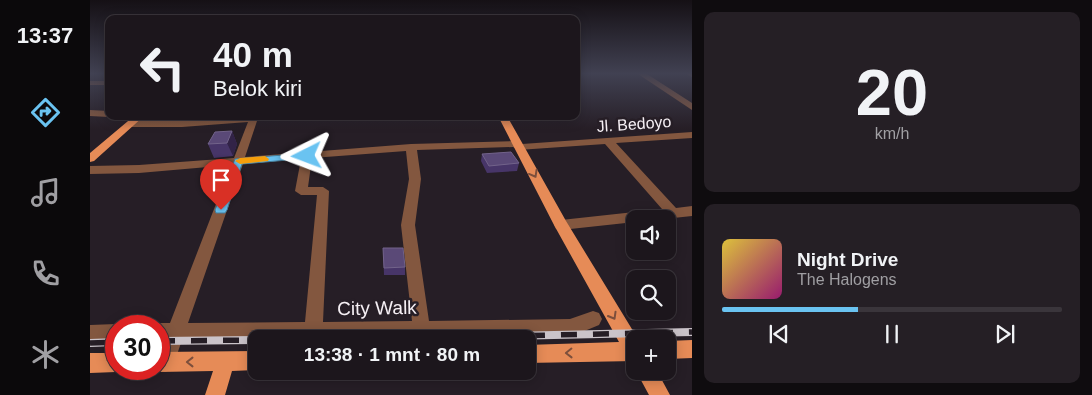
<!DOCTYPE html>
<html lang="id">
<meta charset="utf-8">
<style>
:root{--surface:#1c161c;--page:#251f25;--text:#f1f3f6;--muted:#a09fa3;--line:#3a353b;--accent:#6ac3f1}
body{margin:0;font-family:Helvetica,sans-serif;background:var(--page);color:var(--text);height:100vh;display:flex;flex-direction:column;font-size:19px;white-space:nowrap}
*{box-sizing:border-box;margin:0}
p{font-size:16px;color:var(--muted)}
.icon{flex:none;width:28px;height:28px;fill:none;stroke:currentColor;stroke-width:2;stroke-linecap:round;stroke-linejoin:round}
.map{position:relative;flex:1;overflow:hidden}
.sheet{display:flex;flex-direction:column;gap:12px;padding:12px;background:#0f0c0f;width:400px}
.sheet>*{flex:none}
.top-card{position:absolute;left:15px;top:15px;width:475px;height:105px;border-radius:10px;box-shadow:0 2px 12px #0003,0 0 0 1px var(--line);background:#1c161c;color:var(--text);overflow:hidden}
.buttons{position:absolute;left:536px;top:210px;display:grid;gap:10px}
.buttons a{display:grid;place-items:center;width:50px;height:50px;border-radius:10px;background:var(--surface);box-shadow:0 2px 12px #0003,0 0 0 1px var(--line);font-size:25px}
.speed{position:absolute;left:15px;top:315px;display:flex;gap:10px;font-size:25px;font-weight:700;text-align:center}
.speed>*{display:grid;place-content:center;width:65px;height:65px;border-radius:50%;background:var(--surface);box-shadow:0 2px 12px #0003,0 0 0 1px var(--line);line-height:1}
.speed .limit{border:8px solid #d22;background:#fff;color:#111}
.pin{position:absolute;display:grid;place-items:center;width:42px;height:42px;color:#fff;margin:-51px -21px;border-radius:50% 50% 50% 0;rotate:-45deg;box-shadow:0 0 5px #0007}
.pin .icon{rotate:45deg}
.me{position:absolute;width:55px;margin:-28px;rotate:267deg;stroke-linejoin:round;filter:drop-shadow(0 0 4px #0008)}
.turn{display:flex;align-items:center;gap:18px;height:105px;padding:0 25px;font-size:22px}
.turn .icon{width:65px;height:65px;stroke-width:2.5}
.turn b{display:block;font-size:35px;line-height:42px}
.sheet .widget{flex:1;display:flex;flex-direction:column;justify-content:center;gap:8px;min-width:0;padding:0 18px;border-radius:10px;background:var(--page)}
.sheet .dial{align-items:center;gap:0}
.dial b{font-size:65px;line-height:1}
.song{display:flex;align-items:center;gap:15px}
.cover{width:60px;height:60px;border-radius:8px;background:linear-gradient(135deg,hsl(50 70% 55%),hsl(320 70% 35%))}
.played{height:5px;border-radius:2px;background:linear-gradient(90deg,var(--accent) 40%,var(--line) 40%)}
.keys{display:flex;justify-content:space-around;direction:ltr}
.trip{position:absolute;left:158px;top:330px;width:288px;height:50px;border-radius:10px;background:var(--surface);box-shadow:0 2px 12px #0003,0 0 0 1px var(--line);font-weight:800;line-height:50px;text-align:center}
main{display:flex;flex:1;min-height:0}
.tabs{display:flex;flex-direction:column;width:90px;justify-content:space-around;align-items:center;background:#0b090b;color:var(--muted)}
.tabs .icon{width:35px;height:35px}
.tabs .selected{color:var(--accent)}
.tabs b{font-size:22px;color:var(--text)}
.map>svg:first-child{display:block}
</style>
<main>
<nav class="tabs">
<b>13:37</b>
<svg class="icon selected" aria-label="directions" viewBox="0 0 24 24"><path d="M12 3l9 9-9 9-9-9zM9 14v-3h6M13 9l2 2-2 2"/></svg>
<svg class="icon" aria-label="music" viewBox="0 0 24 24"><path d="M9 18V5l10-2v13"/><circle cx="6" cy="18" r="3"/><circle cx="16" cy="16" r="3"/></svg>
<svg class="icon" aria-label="phone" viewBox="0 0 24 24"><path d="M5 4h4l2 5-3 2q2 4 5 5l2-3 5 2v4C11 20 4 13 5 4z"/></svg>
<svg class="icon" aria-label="climate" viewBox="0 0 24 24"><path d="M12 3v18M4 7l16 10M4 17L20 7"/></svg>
</nav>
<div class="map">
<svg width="602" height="395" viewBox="0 0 602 395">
<rect width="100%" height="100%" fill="#261e26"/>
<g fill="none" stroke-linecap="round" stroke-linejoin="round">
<path fill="#83573f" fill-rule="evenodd" d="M 548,74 L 557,74 L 602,103 L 602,110 Z
M 596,74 L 602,74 L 602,77 Z
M 0,81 L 19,81 L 19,85 L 0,85 Z
M 0,110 L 19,111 L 19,116 L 21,116 L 19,117 L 0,116 Z
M 160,116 L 415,116 L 417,118 L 412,121 L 167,121 L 155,157 L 321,144 L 427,141 L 432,144 L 602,132 L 602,138 L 526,143 L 586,208 L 602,206 L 602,216 L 574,219 L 545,219 L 545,222 L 471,230 L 466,229 L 464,225 L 466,221 L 471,220 L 572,209 L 515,144 L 428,150 L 423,147 L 327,150 L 331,179 L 325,225 L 339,321 L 480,319 L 503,311 L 509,313 L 512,319 L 509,325 L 480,337 L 92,340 L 82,369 L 75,372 L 68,369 L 69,353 L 74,341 L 69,341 L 69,326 L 62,326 L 69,323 L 80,323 L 141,165 L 49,173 L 0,174 L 0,166 L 49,165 L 144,158 L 158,122 L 92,127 L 41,127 L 36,124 L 41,121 L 92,121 ZM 316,151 L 319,179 L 311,225 L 322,321 L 233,322 L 239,191 L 233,187 L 218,187 L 222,158 ZM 211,159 L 205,191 L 211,195 L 227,195 L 215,322 L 98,323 L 153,164 Z
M 26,324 L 31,326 L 26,326 L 26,342 L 0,343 L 0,325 Z"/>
<path fill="#e68b57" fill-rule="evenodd" d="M 44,116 L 54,116 L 4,161 L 0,162 L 0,153 Z
M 408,116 L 417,116 L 476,221 L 548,339 L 545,339 L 545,361 L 436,363 L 436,345 L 529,342 L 464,225 Z
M 602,340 L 602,358 L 578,359 L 578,341 Z
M 69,352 L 166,351 L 166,370 L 142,371 L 135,395 L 115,395 L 123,371 L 69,372 L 62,369 L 69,369 Z
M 0,353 L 26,353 L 26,369 L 33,369 L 26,372 L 0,373 Z
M 546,371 L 567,371 L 580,395 L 559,395 Z"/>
<g stroke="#cac3c9" stroke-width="8">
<path id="rail" d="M 279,339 L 602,332
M 69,341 L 166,340
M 0,343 L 26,342"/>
</g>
<use href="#rail" stroke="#261e26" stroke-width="5.5" stroke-dasharray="16" stroke-linecap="butt"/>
</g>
<path fill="#473568" d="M 142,131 L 147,144 L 143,156 L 124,158 L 118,144 Z
M 392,154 L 429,163 L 427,171 L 397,173 L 391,161 Z
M 293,248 L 315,267 L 315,275 L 294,275 Z"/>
<path fill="#322347" d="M 142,131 L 147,144 L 143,156 L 137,143 Z"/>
<path fill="#5a4977" stroke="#72638a" d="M 142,131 L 137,143 L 118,144 L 125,132 Z
M 421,152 L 429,163 L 399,166 L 392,154 Z
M 293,248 L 313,248 L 315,267 L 294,268 Z"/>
<defs><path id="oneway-chevron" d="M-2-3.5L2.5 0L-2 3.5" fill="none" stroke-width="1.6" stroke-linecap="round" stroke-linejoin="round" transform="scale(1.25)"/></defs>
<g stroke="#7c4f3c">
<use href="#oneway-chevron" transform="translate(444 174) rotate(61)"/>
<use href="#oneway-chevron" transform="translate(523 316) rotate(60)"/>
<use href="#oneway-chevron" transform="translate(479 353) rotate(179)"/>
<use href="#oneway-chevron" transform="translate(100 362) rotate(-180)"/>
</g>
<linearGradient id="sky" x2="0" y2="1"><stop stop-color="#151015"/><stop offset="0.57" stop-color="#414152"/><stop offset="1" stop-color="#414152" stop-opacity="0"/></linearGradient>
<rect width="602" height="129" fill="url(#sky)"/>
<path fill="#6ac3f1" stroke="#457f9d" d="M 217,153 L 222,156 L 221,158 L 152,164 L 137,210 L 135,213 L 126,213 L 125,210 L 145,159 Z"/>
<path fill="#f59e0b" d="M 175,156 L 179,159 L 178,161 L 150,164 L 145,161 L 150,158 Z"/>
<g text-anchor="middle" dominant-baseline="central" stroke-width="5" stroke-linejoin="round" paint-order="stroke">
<g font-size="16" fill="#f5eff4" stroke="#261e26">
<text transform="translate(544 124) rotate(-4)">Jl. Bedoyo</text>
</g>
<g font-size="19" fill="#f5eff4" stroke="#261e26">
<text transform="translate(287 308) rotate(-1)">City Walk</text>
</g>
</g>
</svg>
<div class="buttons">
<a><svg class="icon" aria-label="sound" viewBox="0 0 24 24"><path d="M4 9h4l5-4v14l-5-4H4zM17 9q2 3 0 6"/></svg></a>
<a><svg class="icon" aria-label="search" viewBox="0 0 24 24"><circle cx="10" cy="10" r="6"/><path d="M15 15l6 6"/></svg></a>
<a>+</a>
</div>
<div class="speed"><div class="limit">30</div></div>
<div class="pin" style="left:131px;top:210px;background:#d93025"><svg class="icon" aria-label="arrive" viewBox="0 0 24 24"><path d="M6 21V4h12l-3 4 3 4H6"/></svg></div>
<svg class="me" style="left:217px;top:156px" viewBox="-20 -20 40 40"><path d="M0-17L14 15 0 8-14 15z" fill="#6ac3f1" stroke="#fff" stroke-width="4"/></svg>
<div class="trip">13:38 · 1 mnt · 80 m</div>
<div class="top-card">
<div class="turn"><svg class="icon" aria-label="left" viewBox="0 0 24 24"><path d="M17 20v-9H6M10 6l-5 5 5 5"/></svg><div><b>40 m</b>Belok kiri</div></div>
</div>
</div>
<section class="sheet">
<div class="widget dial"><b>20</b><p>km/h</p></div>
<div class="widget">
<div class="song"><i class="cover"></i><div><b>Night Drive</b><p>The Halogens</p></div></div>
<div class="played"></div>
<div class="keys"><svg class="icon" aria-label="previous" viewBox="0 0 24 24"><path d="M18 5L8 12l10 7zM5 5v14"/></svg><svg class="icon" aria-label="pause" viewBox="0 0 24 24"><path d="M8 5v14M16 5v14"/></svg><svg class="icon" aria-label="next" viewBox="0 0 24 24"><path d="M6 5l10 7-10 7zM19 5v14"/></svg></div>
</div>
</section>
</main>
